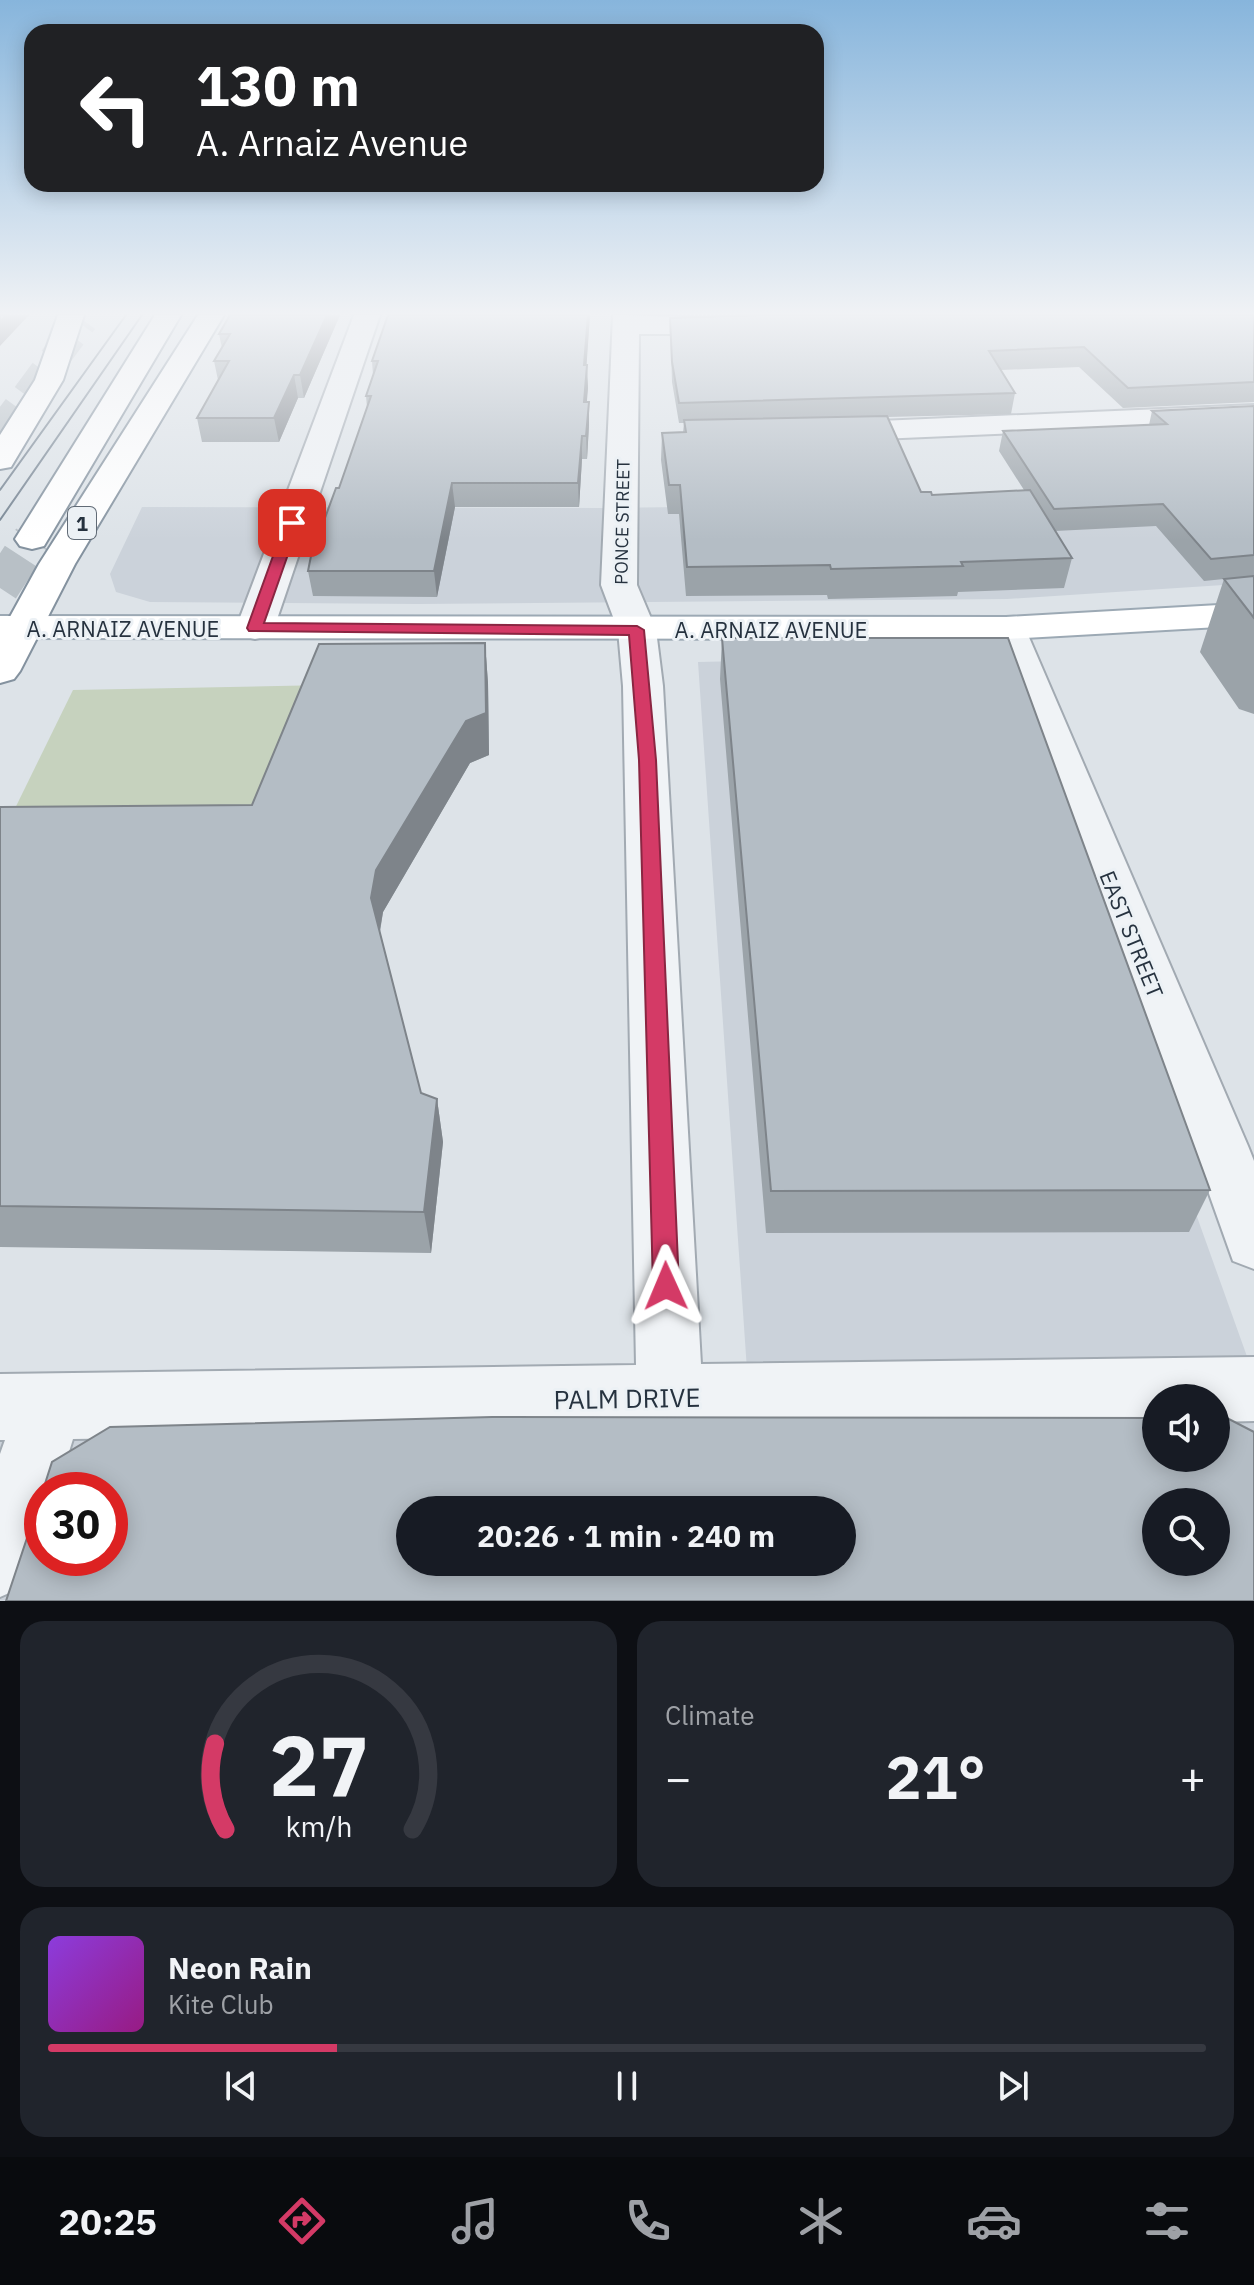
<!DOCTYPE html>
<meta charset="utf-8">
<style>
:root{--surface:#171b24;--page:#20242c;--text:#f1f3f6;--muted:#9ea1a6;--line:#363941;--accent:#d43a66}
body{margin:0;font-family:"IBM Plex Sans",sans-serif;background:var(--page);color:var(--text);height:100vh;display:flex;flex-direction:column;font-size:30px;white-space:nowrap}
*{box-sizing:border-box;margin:0}
p{font-size:26px;color:var(--muted)}
.icon{flex:none;width:44px;height:44px;fill:none;stroke:currentColor;stroke-width:2;stroke-linecap:round;stroke-linejoin:round}
.map{position:relative;height:1601px;overflow:hidden}
.panel{display:flex;flex-direction:column;gap:20px;padding:20px;background:#0d0f14;flex:1}
.panel>*{flex:none}
.guide{position:absolute;left:24px;top:24px;width:800px;height:168px;border-radius:24px;box-shadow:0 4px 20px #0003;background:#202124;color:#fff;overflow:hidden}
.controls{position:absolute;left:1142px;top:1384px;display:grid;gap:16px}
.controls a{display:grid;place-items:center;width:88px;height:88px;border-radius:50%;background:var(--surface);box-shadow:0 4px 20px #0003;font-size:40px}
.speed{position:absolute;left:24px;top:1472px;display:flex;gap:16px;font-size:40px;font-weight:700;text-align:center}
.speed>*{display:grid;place-content:center;width:104px;height:104px;border-radius:50%;background:var(--surface);box-shadow:0 4px 20px #0003;line-height:1}
.speed .limit{border:12px solid #d22;background:#fff;color:#111}
.pin{position:absolute;display:grid;place-items:center;width:68px;height:68px;color:#fff;margin:-34px;border-radius:16px;box-shadow:0 4px 12px #0006}
.me{position:absolute;width:88px;margin:-44px;rotate:359deg;stroke-linejoin:round;filter:drop-shadow(0 0 6px #0008)}
.turn{display:flex;align-items:center;gap:28px;height:168px;padding:0 40px;font-size:36px}
.turn .icon{width:104px;height:104px;stroke-width:2.5}
.turn b{display:block;font-size:56px;line-height:68px}
.big{font-size:60px;font-weight:700;line-height:1.1}
.panel .tile{flex:1;display:flex;flex-direction:column;justify-content:center;gap:12px;min-width:0;padding:0 28px;border-radius:24px;background:var(--page)}
.panel .dial{align-items:center;gap:0}
.dial svg{height:208px;overflow:visible;fill:none;stroke:var(--line);stroke-width:7;stroke-linecap:round;text-anchor:middle}
.dial text{fill:var(--text);stroke:none}
.song{display:flex;align-items:center;gap:24px}
.cover{width:96px;height:96px;border-radius:12px;background:linear-gradient(135deg,hsl(270 70% 55%),hsl(310 70% 35%))}
.played{height:8px;border-radius:4px;background:linear-gradient(90deg,var(--accent) 25%,var(--line) 25%)}
.keys{display:flex;justify-content:space-around;direction:ltr}
.heat{display:flex;justify-content:space-between;align-items:center;font-size:44px;direction:ltr}
.panel .tiles{flex:1;display:grid;gap:20px;grid-template-columns:1fr 1fr}
.tile:last-child{grid-column:span 2}
.trip{position:absolute;left:396px;top:1496px;width:460px;height:80px;border-radius:40px;background:var(--surface);box-shadow:0 4px 20px #0003;font-weight:700;line-height:80px;text-align:center}
.tabs{display:flex;height:128px;justify-content:space-around;align-items:center;background:#090b0e;color:var(--muted)}
.tabs .icon{width:56px;height:56px}
.tabs .on{color:var(--accent)}
.tabs b{font-size:36px;color:var(--text)}
.map>svg:first-child{display:block}
</style>
<div class="map">
<svg width="1254" height="1601" viewBox="0 0 1254 1601">
<rect width="100%" height="100%" fill="#dde3e8"/>
<path fill="#cbd2da" fill-rule="evenodd" d="M 1254,486 L 1254,583 L 1007,599 L 418,604 L 150,602 L 116,592 L 110,574 L 142,507 L 601,508 L 1004,503 Z
M 996,655 L 1254,1376 L 1254,1601 L 0,1601 L 0,1438 L 752,1442 L 698,662 ZM 1156,1398 L 1216,1398 L 1216,1458 L 1156,1458 ZM 42,1490 L 110,1490 L 110,1558 L 42,1558 ZM 1156,1502 L 1216,1502 L 1216,1562 L 1156,1562 ZM 410,1510 L 842,1510 L 842,1562 L 410,1562 Z"/>
<path fill="#c6d2be" d="M 326,685 L 262,847 L 0,839 L 73,690 Z"/>
<g fill="none" stroke-linecap="round" stroke-linejoin="round">
<path stroke="#b8c0c6" stroke-width="30" stroke-dasharray="30 15" stroke-linecap="butt" d="M 0,432 L 83,320"/>
<path stroke="#b8c0c6" stroke-width="38" stroke-dasharray="38 19" stroke-linecap="butt" d="M 0,588 L 32,539"/>
<g stroke="#a2aab2" stroke-width="4">
<path id="minor" d="M 354,315 L 380,315 L 274,628 L 268,636 L 255,639 L 242,636 L 236,628 Z
M 613,315 L 728,318 L 737,320 L 741,326 L 737,332 L 728,334 L 639,334 L 637,585 L 656,630 L 663,686 L 701,1364 L 1254,1357 L 1254,1421 L 1216,1422 L 1216,1398 L 1156,1398 L 1156,1423 L 73,1439 L 57,1490 L 42,1490 L 42,1541 L 25,1586 L 0,1597 L 0,1454 L 5,1440 L 0,1440 L 0,1374 L 636,1365 L 623,686 L 618,630 L 601,585 Z
M 1254,405 L 1254,423 L 833,441 L 822,438 L 818,432 L 822,426 L 833,423 Z
M 1006,617 L 1019,620 L 1025,628 L 1248,1146 L 1254,1161 L 1254,1269 L 1233,1261 L 1192,1146 L 987,628 L 993,620 Z"/>
</g>
<g stroke="#9ca9b4" stroke-width="4">
<path id="major" d="M 1254,603 L 1254,625 L 1006,639 L 0,638 L 0,616 L 1006,617 Z"/>
</g>
<g stroke="#84929f" stroke-width="4">
<path id="highway" d="M 58,315 L 84,315 L 63,380 L 11,467 L 0,469 L 0,435 L 35,380 Z
M 155,315 L 181,315 L 44,546 L 32,549 L 20,546 L 15,539 Z
M 198,315 L 224,315 L 75,564 L 20,671 L 14,679 L 0,683 L 0,635 L 39,564 Z"/>
</g>
<use href="#minor" fill="#f0f3f6" fill-rule="evenodd"/>
<use href="#major" fill="#fff" fill-rule="evenodd"/>
<use href="#highway" fill="#fff" fill-rule="evenodd"/>
<path stroke="#768492" stroke-width="2" d="M 0,490 L 126,315
M 0,520 L 142,315"/>
</g>
<path fill="#9ba3a9" d="M 340,315 L 304,398 L 298,398 L 279,442 L 202,442 L 197,418 L 218,380 L 214,361 L 222,348 L 219,334 Z
M 590,315 L 586,365 L 588,388 L 586,402 L 589,402 L 589,425 L 587,459 L 582,459 L 579,507 L 455,507 L 437,597 L 313,596 L 308,571 L 322,526 L 339,488 L 367,407 L 366,396 L 373,375 L 372,361 Z
M 1254,315 L 1254,402 L 1123,408 L 1079,367 L 1001,370 L 1015,393 L 1011,414 L 887,417 L 921,492 L 932,495 L 1024,490 L 999,451 L 1003,431 L 1149,425 L 1152,411 L 1254,406 L 1254,714 L 1239,709 L 1200,652 L 1224,579 L 1204,581 L 1156,526 L 1055,531 L 1072,558 L 1064,588 L 958,592 L 957,596 L 828,599 L 827,595 L 686,596 L 679,514 L 668,514 L 661,460 L 662,433 L 683,432 L 684,423 L 679,423 L 672,382 L 670,318 Z
M 722,638 L 1210,1190 L 1189,1232 L 766,1233 L 720,679 Z
M 485,643 L 488,683 L 489,755 L 470,763 L 383,912 L 380,932 L 421,1093 L 437,1099 L 443,1142 L 431,1253 L 0,1247 L 0,807 L 252,805 Z"/>
<path fill="#7e848a" d="M 7,315 L 29,315 L 0,346 L 0,322 Z
M 327,315 L 340,315 L 304,398 L 300,375 Z
M 588,315 L 590,315 L 585,388 L 584,365 Z
M 587,365 L 588,388 L 585,425 L 584,402 Z
M 294,375 L 298,398 L 279,442 L 274,418 Z
M 589,402 L 589,425 L 587,459 L 586,436 Z
M 582,436 L 582,459 L 579,507 L 578,483 Z
M 452,483 L 455,507 L 437,597 L 434,571 Z
M 485,643 L 488,683 L 489,755 L 470,763 L 383,912 L 378,941 L 371,898 L 376,870 Z
M 437,1099 L 443,1142 L 431,1253 L 424,1212 Z"/>
<path fill="#b4bdc5" stroke="#7e848a" stroke-width="2" fill-rule="evenodd" d="M 0,315 L 7,315 L 0,322 Z
M 230,315 L 327,315 L 300,375 L 294,375 L 274,418 L 197,418 L 229,361 L 214,361 L 230,334 L 219,334 Z
M 388,315 L 588,315 L 584,365 L 587,365 L 584,402 L 589,402 L 586,436 L 582,436 L 578,483 L 452,483 L 434,571 L 308,571 L 317,526 L 322,526 L 336,488 L 339,488 L 371,396 L 366,396 L 378,361 L 372,361 Z
M 760,315 L 1254,315 L 1254,382 L 1128,388 L 1084,347 L 989,351 L 1015,393 L 679,403 L 672,362 L 670,318 Z
M 1254,406 L 1254,555 L 1211,559 L 1163,504 L 1054,509 L 1003,431 L 1167,424 L 1152,411 Z
M 887,416 L 921,492 L 931,492 L 932,495 L 1030,490 L 1072,558 L 961,562 L 963,566 L 831,569 L 830,565 L 687,567 L 680,485 L 669,485 L 662,433 L 686,432 L 684,420 Z
M 1254,576 L 1254,618 L 1224,579 Z
M 722,638 L 1008,638 L 1210,1190 L 771,1191 Z
M 485,643 L 486,713 L 466,721 L 376,870 L 371,898 L 421,1093 L 437,1099 L 424,1212 L 0,1206 L 0,807 L 252,805 L 319,644 Z
M 492,1417 L 1156,1418 L 1156,1458 L 1216,1458 L 1216,1418 L 1227,1418 L 1254,1432 L 1254,1601 L 6,1601 L 42,1493 L 42,1558 L 110,1558 L 110,1490 L 43,1490 L 52,1462 L 110,1427 ZM 1156,1502 L 1216,1502 L 1216,1562 L 1156,1562 ZM 410,1510 L 842,1510 L 842,1562 L 410,1562 Z"/>
<linearGradient id="sky" x2="0" y2="1"><stop stop-color="#87b5dc"/><stop offset="0.58" stop-color="#f0f2f5"/><stop offset="1" stop-color="#f0f2f5" stop-opacity="0"/></linearGradient>
<rect width="1254" height="540" fill="url(#sky)"/>
<path fill="#d43a66" stroke="#8a2642" stroke-width="2" d="M 292,519 L 299,523 L 264,623 L 637,626 L 644,630 L 656,760 L 679,1286 L 675,1294 L 666,1297 L 657,1294 L 653,1286 L 639,760 L 629,635 L 249,631 L 247,628 L 285,523 Z"/>
<g text-anchor="middle" dominant-baseline="central" stroke-width="6" stroke-linejoin="round" paint-order="stroke">
<g font-size="18" fill="#26323f" stroke="#ecf1f5">
<text transform="translate(622 522) rotate(-89)">PONCE STREET</text>
</g>
<rect fill="#ecf1f5" stroke="#616b76" stroke-width="2" x="68" y="507" width="28" height="32" rx="6"/>
<g font-size="20" font-weight="bold" fill="#26323f">
<text x="82" y="523">1</text>
</g>
<g font-size="22" fill="#26323f" stroke="#ecf1f5">
<text x="123" y="628">A. ARNAIZ AVENUE</text>
<text x="771" y="629">A. ARNAIZ AVENUE</text>
<text transform="translate(1132 934) rotate(68)">EAST STREET</text>
</g>
<g font-size="26" fill="#26323f" stroke="#ecf1f5">
<text transform="translate(627 1398) rotate(-1)">PALM DRIVE</text>
</g>
</g>
</svg>
<div class="controls">
<a><svg class="icon" aria-label="sound" viewBox="0 0 24 24"><path d="M4 9h4l5-4v14l-5-4H4zM17 9q2 3 0 6"/></svg></a>
<a><svg class="icon" aria-label="search" viewBox="0 0 24 24"><circle cx="10" cy="10" r="6"/><path d="M15 15l6 6"/></svg></a>
</div>
<div class="speed"><div class="limit">30</div></div>
<div class="pin" style="left:292px;top:523px;background:#d93025"><svg class="icon" aria-label="arrive" viewBox="0 0 24 24"><path d="M6 21V4h12l-3 4 3 4H6"/></svg></div>
<svg class="me" style="left:666px;top:1286px" viewBox="-20 -20 40 40"><path d="M0-17L14 15 0 8-14 15z" fill="#d43a66" stroke="#fff" stroke-width="4"/></svg>
<div class="trip">20:26 · 1 min · 240 m</div>
<div class="guide">
<div class="turn"><svg class="icon" aria-label="left" viewBox="0 0 24 24"><path d="M17 20v-9H6M10 6l-5 5 5 5"/></svg><div><b>130 m</b>A. Arnaiz Avenue</div></div>
</div>
</div>
<section class="panel">
<div class="tiles">
<div class="tile dial"><svg viewBox="0 0 100 80">
<path d="M14 69A42 42 0 1 1 86 69"/>
<path d="M14 69A42 42 0 0 1 10 36" stroke="#d43a66"/>
<text x="50" y="56" font-size="32" font-weight="700">27</text>
<text x="50" y="72" font-size="11">km/h</text>
</svg></div>
<div class="tile"><p>Climate</p>
<div class="heat"><a>−</a><b class="big">21°</b><a>+</a></div>
</div>
<div class="tile">
<div class="song"><i class="cover"></i><div><b>Neon Rain</b><p>Kite Club</p></div></div>
<div class="played"></div>
<div class="keys"><svg class="icon" aria-label="previous" viewBox="0 0 24 24"><path d="M18 5L8 12l10 7zM5 5v14"/></svg><svg class="icon" aria-label="pause" viewBox="0 0 24 24"><path d="M8 5v14M16 5v14"/></svg><svg class="icon" aria-label="next" viewBox="0 0 24 24"><path d="M6 5l10 7-10 7zM19 5v14"/></svg></div>
</div>
</div>
</section>
<nav class="tabs">
<b>20:25</b>
<svg class="icon on" aria-label="directions" viewBox="0 0 24 24"><path d="M12 3l9 9-9 9-9-9zM9 14v-3h6M13 9l2 2-2 2"/></svg>
<svg class="icon" aria-label="music" viewBox="0 0 24 24"><path d="M9 18V5l10-2v13"/><circle cx="6" cy="18" r="3"/><circle cx="16" cy="16" r="3"/></svg>
<svg class="icon" aria-label="phone" viewBox="0 0 24 24"><path d="M5 4h4l2 5-3 2q2 4 5 5l2-3 5 2v4C11 20 4 13 5 4z"/></svg>
<svg class="icon" aria-label="climate" viewBox="0 0 24 24"><path d="M12 3v18M4 7l16 10M4 17L20 7"/></svg>
<svg class="icon" aria-label="car" viewBox="0 0 24 24"><path d="M5 17H2v-5l4-1 3-4h7l3 4 3 1v5h-3M9 17h6M6 11h13"/><circle cx="7" cy="17" r="2"/><circle cx="17" cy="17" r="2"/></svg>
<svg class="icon" aria-label="filters" viewBox="0 0 24 24"><path d="M4 7h16M4 17h16"/><circle cx="9" cy="7" r="2"/><circle cx="15" cy="17" r="2"/></svg>
</nav>
